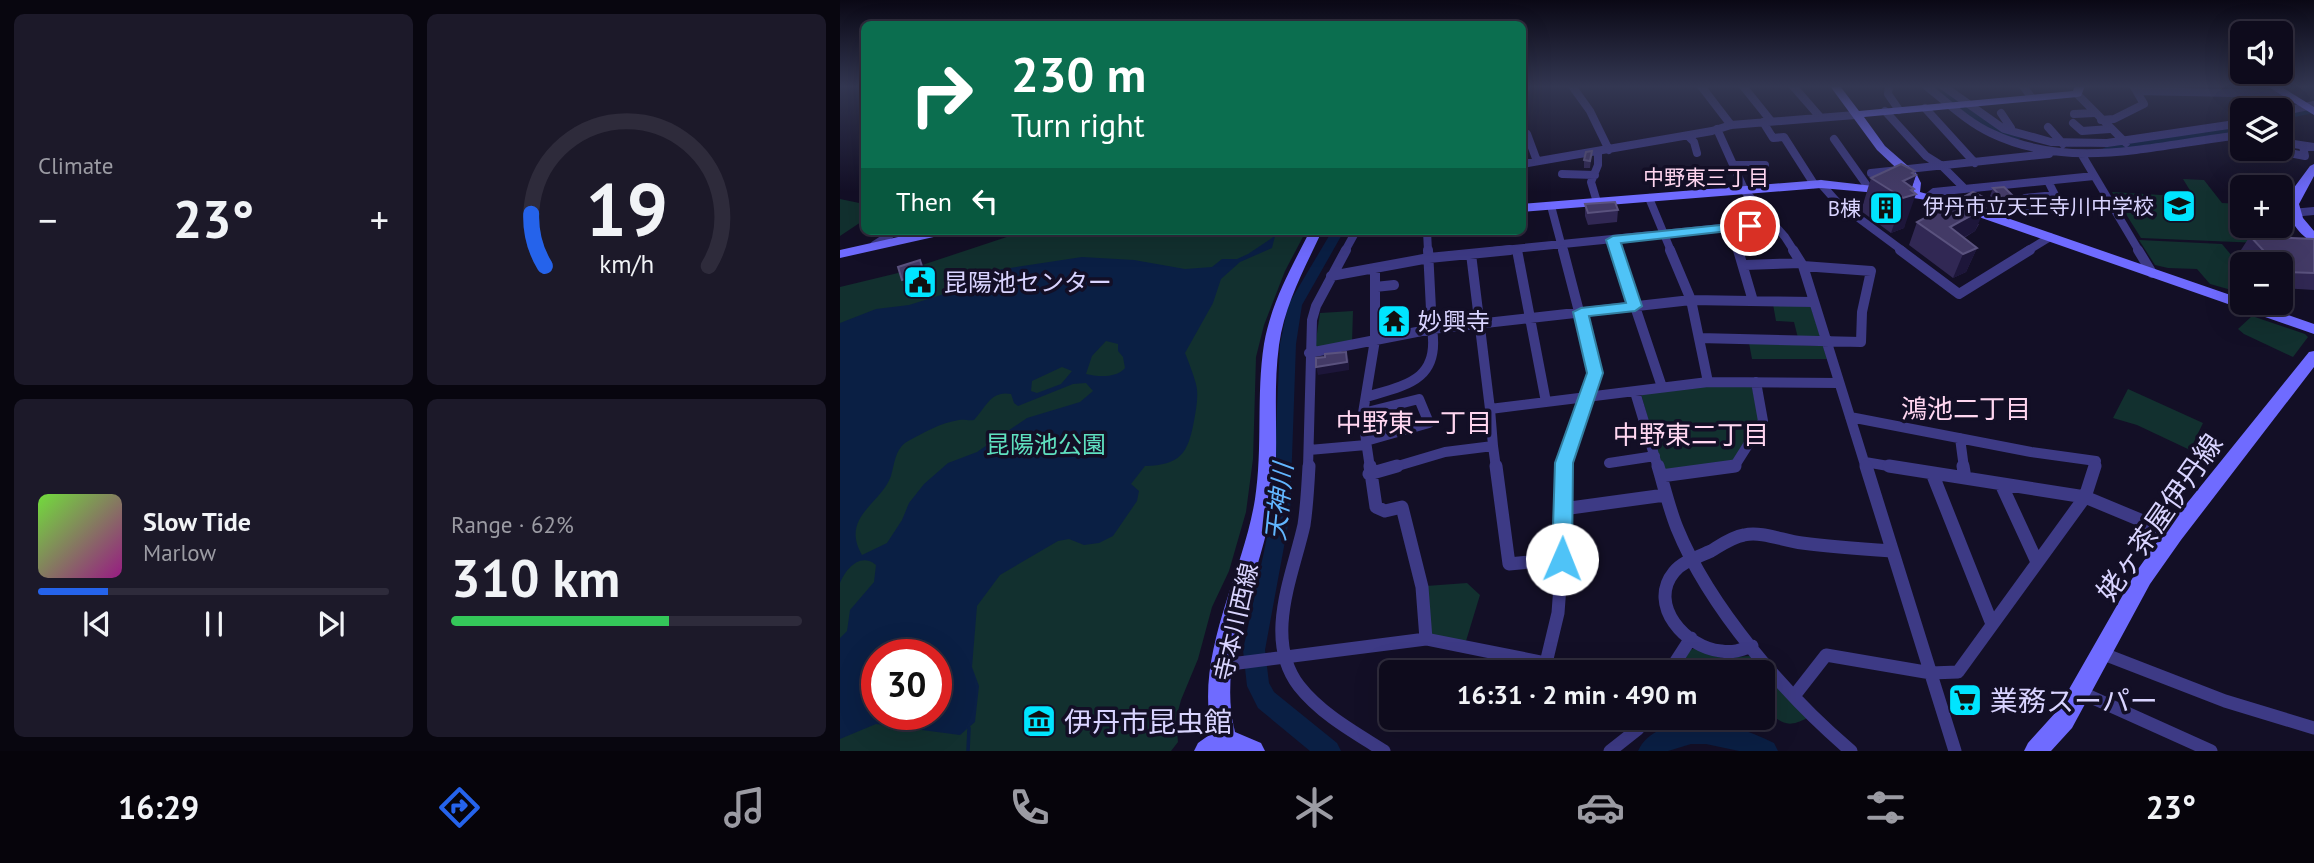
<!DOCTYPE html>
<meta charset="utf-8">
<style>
:root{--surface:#0e0b1c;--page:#1c1929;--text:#f1f3f6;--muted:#9b9ba3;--line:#2e2b3b;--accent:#2563eb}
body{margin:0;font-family:"PT Sans","Noto Sans JP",sans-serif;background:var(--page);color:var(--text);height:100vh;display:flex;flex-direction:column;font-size:26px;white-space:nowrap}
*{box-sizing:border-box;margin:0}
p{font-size:23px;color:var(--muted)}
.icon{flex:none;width:38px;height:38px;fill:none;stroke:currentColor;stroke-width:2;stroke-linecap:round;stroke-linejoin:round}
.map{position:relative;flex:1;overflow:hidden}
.panel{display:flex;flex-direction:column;gap:14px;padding:14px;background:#08060f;width:840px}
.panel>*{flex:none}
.hud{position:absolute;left:21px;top:21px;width:665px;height:214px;border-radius:10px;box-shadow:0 7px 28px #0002,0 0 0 2px var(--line);background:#0b6e4f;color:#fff;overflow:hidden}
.fabs{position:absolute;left:1390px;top:21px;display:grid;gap:14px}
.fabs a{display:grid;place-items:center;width:63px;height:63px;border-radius:10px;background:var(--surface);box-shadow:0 7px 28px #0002,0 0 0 2px var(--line);font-size:35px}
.speed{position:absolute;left:21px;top:639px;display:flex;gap:14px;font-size:35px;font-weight:700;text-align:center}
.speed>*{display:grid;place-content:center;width:91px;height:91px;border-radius:50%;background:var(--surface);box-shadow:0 7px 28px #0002,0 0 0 2px var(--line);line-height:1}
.speed .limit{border:10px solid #d22;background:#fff;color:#111}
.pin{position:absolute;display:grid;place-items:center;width:60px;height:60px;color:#fff;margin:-30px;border:4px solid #fff;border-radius:50%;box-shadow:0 2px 7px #0007}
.me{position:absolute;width:77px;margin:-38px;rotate:1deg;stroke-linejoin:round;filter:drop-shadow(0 0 5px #0008)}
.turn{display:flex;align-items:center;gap:24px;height:147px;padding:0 35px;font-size:32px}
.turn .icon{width:91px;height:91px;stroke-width:2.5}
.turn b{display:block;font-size:49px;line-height:60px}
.then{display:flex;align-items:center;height:66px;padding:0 35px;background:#0003;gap:14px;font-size:26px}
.big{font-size:52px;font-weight:700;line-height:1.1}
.panel .tile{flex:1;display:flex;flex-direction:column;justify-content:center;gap:10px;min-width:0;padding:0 24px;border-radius:10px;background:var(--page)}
.panel .dial{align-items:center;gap:0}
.dial svg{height:182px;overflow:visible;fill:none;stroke:var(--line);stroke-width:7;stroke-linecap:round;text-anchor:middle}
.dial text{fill:var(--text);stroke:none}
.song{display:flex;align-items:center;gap:21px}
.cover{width:84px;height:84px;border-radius:10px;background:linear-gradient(135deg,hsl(100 70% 55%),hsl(310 70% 35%))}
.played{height:7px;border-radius:4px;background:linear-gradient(90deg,var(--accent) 20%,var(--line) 20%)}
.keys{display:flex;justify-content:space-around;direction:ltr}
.heat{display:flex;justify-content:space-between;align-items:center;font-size:38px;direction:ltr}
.charge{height:10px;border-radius:5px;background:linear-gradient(90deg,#34c759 62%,var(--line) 0)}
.panel .tiles{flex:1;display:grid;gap:14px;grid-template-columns:repeat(2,1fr)}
.trip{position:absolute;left:539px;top:660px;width:396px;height:70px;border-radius:10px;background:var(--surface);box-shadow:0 7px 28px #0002,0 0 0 2px var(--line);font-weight:700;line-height:70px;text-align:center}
.tab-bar{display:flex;height:112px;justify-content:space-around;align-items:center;background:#06040b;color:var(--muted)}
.tab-bar .icon{width:49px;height:49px}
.tab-bar .active{color:var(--accent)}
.tab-bar b{font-size:32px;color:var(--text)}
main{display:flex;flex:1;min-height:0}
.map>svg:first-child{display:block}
</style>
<main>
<section class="panel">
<div class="tiles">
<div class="tile"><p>Climate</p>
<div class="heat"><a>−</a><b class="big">23°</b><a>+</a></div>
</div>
<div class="tile dial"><svg viewBox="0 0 100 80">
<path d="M14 69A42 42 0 1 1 86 69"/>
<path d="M14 69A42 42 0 0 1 8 46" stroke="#2563eb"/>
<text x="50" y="56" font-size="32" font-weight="700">19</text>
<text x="50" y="72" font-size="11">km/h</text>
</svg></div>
<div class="tile">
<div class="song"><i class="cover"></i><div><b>Slow Tide</b><p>Marlow</p></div></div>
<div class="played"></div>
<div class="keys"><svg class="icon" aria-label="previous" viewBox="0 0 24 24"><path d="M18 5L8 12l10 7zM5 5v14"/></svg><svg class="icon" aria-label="pause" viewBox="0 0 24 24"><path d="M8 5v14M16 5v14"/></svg><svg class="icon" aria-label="next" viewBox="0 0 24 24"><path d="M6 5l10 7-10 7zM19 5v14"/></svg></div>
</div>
<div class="tile"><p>Range · 62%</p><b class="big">310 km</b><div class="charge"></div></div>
</div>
</section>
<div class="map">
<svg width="1474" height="751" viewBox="0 0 1474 751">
<rect width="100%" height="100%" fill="#130f26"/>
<path fill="#12302f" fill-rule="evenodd" d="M 1343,179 L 1364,180 L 1382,203 L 1402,204 L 1402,226 L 1427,226 L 1443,244 L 1301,238 L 1272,192 L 1354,197 Z
M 0,199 L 24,204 L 24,220 L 0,236 Z
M 185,231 L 466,231 L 445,271 L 424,325 L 416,357 L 413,459 L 406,512 L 389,571 L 372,607 L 358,659 L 341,700 L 336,719 L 338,742 L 331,751 L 0,751 L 0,287 L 58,273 ZM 37,654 L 96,654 L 96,714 L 37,714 Z
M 1299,240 L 1382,244 L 1402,268 L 1402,293 L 1370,284 L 1357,269 L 1328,268 L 1315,265 Z
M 933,304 L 971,307 L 980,336 L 958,338 L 954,322 L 936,321 Z
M 513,311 L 512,343 L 475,347 L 480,313 Z
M 1412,316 L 1465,334 L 1468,337 L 1453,357 L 1404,334 L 1398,329 Z
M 909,343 L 983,346 L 987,359 L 912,359 Z
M 866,384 L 912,387 L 919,421 L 892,463 L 823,471 L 801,394 Z
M 1288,389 L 1363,423 L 1350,450 L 1297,425 L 1273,418 Z
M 627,583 L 640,595 L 626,641 L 592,638 L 586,586 Z
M 857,648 L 882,658 L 910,656 L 967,718 C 945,730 941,721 922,708 L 922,672 L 838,672 L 848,650 Z"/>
<path fill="#0a1f44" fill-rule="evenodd" d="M 435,236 L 432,248 L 400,262 L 381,279 L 373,303 L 345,353 C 349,363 353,373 356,384 C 359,396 356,409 354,421 C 348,454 340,465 305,466 L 291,484 L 299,491 L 297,501 L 273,536 L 259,543 L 244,545 L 229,539 L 218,541 L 160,575 L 137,606 L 132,667 L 139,686 L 135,722 L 120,735 L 36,724 L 0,739 L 0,638 L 7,631 L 10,610 L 34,582 L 36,565 C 20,552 6,569 0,583 L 0,323 L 36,309 L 69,305 L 101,295 L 131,278 L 163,269 L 242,257 L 294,260 L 345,269 L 372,267 L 382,259 L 397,259 L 408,254 ZM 266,341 L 278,344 L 278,351 L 283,357 L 285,368 C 277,378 258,377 246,374 L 252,356 ZM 222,367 L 232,371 L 221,384 L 197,393 L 191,391 L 192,381 ZM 246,383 L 253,391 L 240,402 L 187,418 L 137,452 L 108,463 L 84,484 L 69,503 L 62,520 L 47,543 L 22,555 C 0,517 41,504 51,476 C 55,463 55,447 70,440 C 85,432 100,423 119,420 C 125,419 128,421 134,420 C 146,407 151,390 171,394 L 174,403 L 178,406 L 233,384 ZM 37,654 L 96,654 L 96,714 L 37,714 Z"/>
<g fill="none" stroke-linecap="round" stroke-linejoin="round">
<path stroke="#0a1f44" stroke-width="3.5" d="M 128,751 L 129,728"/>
<path fill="#0a1f44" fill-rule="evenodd" d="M 1088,86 L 1100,86 L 1152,125 L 1181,138 L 1175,141 L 1144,129 Z
M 1474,107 L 1474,113 L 1440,120 L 1440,114 Z
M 1402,125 L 1402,131 L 1266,153 L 1260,150 L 1266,147 Z
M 492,231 L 504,231 L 462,305 L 456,344 L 450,514 L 425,650 L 429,683 L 434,692 L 497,743 L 501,751 L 470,751 L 418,708 L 407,686 L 403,650 L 432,514 L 440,344 L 448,305 Z
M 851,721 C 881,721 907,730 934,743 L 938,751 L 899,751 L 866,744 L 851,744 L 828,751 L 798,751 C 807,731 831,724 851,721 Z"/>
<path stroke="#3d3a85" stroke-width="8" d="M 732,86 L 750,111 L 769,150
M 861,86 L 891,125
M 903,86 L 931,121
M 953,86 L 980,117
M 1049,86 L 1048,94 L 1059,110
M 1086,86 C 1107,102 1127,122 1151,133 C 1232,172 1317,144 1402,135
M 1103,86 L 1164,129 L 1211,142 L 1267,143 L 1402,123
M 1183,86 L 1191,97
M 682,91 L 687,86
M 1297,91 L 1446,94
M 1237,94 L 1286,143
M 1085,108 L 1135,163
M 1045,111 L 1086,156 L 1102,166 L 1125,189
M 1440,112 L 1474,105
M 1161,113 L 1171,128 L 1167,128
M 1234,114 L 1254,113
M 1261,120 L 1274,119 L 1304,104 L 1294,87
M 923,122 L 933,138 L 944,137 L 974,184
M 1233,123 L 1242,131 L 1270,129
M 1208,127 L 1223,144
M 877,129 L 904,189
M 687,134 L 697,161
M 848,136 L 854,142 L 857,153
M 994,139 L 1028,187
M 1440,142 L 1474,147
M 1428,149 L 1465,156 L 1463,146
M 1242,155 L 1299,251
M 682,164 L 872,131 L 891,125 L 1015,115
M 894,165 L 925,165
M 1031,173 L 1209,154
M 722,174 L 755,175
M 1208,181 L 1215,195
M 981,184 L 997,202 L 1063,251
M 1424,184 L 1437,187
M 1440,188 L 1458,192
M 903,189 L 945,237 L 954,251
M 1215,195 L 1221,209 L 1190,210 L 1185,198 Z
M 1088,197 L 1094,192 L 1254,176
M 809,198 L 831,251
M 757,202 L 751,182 L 758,165 L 758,152
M 711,206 L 723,251
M 1452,213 L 1474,211
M 888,228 L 899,251
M 587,231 L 588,251
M 773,240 L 777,251
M 34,245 L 56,231
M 505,251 L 516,231
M 653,251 L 932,223
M 1187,251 L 1210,237"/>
<path stroke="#3d3a85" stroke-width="10" d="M 588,250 L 592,329 L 851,300 L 973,302
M 677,250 L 706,402
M 723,250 L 755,373 L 724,468
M 776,250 L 822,387
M 830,250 L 851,300 L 868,382
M 898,250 L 913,301
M 953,250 L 963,266 L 1026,468
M 1060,250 L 1119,294 L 1190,250
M 1298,250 L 1312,273
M 631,254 L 650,409 L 868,382 L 998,383
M 905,265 L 961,263
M 491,276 L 589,258 L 670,250
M 535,287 L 554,285
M 859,338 L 1021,342 L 1022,312 L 1031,271 L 963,266
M 469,353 L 592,329 C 600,380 567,385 526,397
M 795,392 L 818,468
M 650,409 L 653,446
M 523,413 L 579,399 L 589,423 L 526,441 L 530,468
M 1010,417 L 1191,452 L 1256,461 L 1254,468
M 1120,438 L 1124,468
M 526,441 L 523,413 L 535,340 L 535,268
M 469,450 L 526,445
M 1025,462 L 1060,468
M 769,463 L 815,456
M 468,468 L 472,320 L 476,306 L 506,250
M 551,468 L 605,452 L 653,446 L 656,468
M 890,468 L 894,467 L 923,421 L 916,382"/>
<path stroke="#3d3a85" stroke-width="13" d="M 469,466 C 468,485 467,505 464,525 C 453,575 423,639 459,686 C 481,714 514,732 544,751
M 656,466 L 669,564 L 722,559 L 718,613 L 706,663
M 818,466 C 824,486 829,508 837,528 C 869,607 946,696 1011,751
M 1026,466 L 1115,751
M 1049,466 L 1245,497 L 1334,534
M 1123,466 L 1125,478
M 1092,473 L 1152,624
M 529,474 L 557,466
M 821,476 L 895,466
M 1161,484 L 1197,562
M 723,509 L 825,495
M 722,559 L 724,466
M 586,639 L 751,672
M 912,646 C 901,650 893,653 881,651 C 846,648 807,605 834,572 C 843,561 858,557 871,551 C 881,545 892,537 904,535 C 922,531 944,541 962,543 C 992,547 1022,549 1052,551
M 1261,653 L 1385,701 L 1474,728
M 383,665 L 586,639 L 582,587 L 562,507 L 545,511 L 536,507 L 530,466
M 829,672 L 851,638
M 1240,692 L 1371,751
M 954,696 L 986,655 L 1091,673 L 1118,672 L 1245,497 L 1255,466
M 770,751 L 798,729"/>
<path fill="#6f6bff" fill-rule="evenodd" d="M 990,86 L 1000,86 L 1019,111 L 1233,91 L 1235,86 L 1245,86 L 1241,96 L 1237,97 L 1024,117 L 1045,146 L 1076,173 L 1081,183 L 1080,192 L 1144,210 L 1402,299 L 1402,303 L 1413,303 L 1474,324 L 1474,334 L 1136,216 L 1086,200 L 1049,194 L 981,188 L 682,212 L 682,204 L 981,180 L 1068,190 L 1067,178 L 1037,150 Z
M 1427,86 L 1440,86 L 1474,107 L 1474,115 Z
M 1474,164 L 1474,176 L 1459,204 L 1463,218 L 1474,231 L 1474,242 C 1460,237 1448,219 1447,204 L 1453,189 L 1470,166 Z
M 85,231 L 108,231 L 107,234 L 0,258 L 0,250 Z
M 470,231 L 482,231 C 465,268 445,303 439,345 C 432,396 440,448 433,498 C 423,575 375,654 395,732 L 421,743 L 425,751 L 354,751 L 358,743 L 372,733 C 354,654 403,575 415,499 C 423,448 416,395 424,344 C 431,303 451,268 470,231 Z
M 1474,351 L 1474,367 L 1341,540 L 1310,584 L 1232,728 L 1211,751 L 1184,751 L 1188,743 L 1216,712 L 1296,572 L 1327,528 L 1469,352 Z"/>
</g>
<path fill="#312854" d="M 752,151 L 750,168 L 744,168 L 744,160 Z
M 1074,174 L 1076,175 L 1072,187 L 1073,192 L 1064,228 L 1051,233 L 1021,211 L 1031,178 Z
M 1153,188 L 1174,197 L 1170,205 L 1159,206 L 1150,196 Z
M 745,204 L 778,210 L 777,222 L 748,225 L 745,216 Z
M 1077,222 L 1139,224 L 1135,231 L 1124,238 L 1137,248 L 1126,272 L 1113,278 L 1069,245 Z
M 221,231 L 307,231 L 306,233 L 224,237 Z
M 605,231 L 618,231 L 618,235 L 606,236 Z
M 1410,236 L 1474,239 L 1474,290 L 1440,288 L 1440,264 L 1409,264 L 1399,253 Z"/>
<path fill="#1d163a" d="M 1075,171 L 1074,176 L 1076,175 L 1071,190 L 1074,189 L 1072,195 L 1076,194 L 1064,228 L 1051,233 L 1063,198 L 1063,181 L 1072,173 Z
M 1149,200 L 1135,231 L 1110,245 L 1110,227 L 1140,205 Z
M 1137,248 L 1126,272 L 1113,278 L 1123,254 Z
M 80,260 L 89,272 L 93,285 L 71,293 L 62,280 Z
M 506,352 L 509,360 L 509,370 L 478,375 L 476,367 Z"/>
<path fill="#433a66" stroke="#5a527e" stroke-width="2" d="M 752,151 L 750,161 L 744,160 L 746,152 Z
M 1061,164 L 1075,171 L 1072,173 L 1076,175 L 1063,181 L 1074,189 L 1071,190 L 1076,194 L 1063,198 L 1031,178 Z
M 1164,187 L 1174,197 L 1162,198 L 1153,188 Z
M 1133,192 L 1149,200 L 1140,205 L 1145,208 L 1110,227 L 1137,248 L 1123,254 L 1077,222 Z
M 775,202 L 778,210 L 748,213 L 745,204 Z
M 1410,236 L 1474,239 L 1474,273 L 1443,272 L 1440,269 L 1440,264 L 1436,264 Z
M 80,260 L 84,273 L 62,280 L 58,267 Z
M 506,352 L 507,362 L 476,367 L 476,358 L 485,357 L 485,354 Z"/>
<linearGradient id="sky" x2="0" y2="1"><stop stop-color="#0a0815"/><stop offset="0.45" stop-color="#333752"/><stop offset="1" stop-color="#333752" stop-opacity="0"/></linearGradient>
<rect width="1474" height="192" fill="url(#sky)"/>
<path fill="#4fc3f7" stroke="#337fa1" stroke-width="2" d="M 910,222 L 915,223 L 915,228 L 781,243 L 802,306 L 795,311 L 749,316 L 763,373 L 733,463 L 732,559 L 729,565 L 722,567 L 715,565 L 712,559 L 715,463 L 747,373 L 733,312 L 741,308 L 786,303 L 766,240 L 773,236 Z"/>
<defs>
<g id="school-square" transform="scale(1.75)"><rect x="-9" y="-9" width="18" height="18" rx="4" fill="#00e5ff" stroke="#130f26"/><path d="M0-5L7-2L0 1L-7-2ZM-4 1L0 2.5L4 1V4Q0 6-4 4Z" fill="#111"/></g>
<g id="building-square" transform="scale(1.75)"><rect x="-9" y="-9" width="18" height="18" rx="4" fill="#00e5ff" stroke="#130f26"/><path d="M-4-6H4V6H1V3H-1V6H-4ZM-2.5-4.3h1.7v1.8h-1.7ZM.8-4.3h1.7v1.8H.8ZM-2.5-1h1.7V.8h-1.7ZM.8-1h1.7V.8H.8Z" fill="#111"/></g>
<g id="civic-square" transform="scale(1.75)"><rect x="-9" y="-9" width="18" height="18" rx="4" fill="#00e5ff" stroke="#130f26"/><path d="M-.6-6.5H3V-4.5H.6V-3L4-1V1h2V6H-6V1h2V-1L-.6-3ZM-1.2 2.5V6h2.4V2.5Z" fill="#111"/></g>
<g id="temple-square" transform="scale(1.75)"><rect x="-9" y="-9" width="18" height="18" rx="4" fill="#00e5ff" stroke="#130f26"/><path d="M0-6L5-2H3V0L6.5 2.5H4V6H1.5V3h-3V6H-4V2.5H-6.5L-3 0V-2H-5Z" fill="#111"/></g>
<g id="supermarket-square" transform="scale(1.75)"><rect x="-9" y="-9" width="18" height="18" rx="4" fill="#00e5ff" stroke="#130f26"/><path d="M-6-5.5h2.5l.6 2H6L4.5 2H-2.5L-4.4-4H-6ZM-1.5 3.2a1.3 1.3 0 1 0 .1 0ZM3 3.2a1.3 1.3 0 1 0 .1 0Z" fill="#111"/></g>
<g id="museum-square" transform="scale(1.75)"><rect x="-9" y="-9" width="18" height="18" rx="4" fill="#00e5ff" stroke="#130f26"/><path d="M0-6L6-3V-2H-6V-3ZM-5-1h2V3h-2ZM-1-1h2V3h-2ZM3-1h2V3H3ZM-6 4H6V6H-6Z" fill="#111"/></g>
</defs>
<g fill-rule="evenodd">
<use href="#school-square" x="1339" y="206"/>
<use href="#building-square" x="1046" y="208"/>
<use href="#civic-square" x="80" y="282"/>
<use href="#temple-square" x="554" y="321"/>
<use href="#supermarket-square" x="1125" y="700"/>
<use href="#museum-square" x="199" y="721"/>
</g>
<g text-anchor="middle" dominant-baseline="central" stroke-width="7" stroke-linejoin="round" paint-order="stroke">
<g font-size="21" fill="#ffd6f0" stroke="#130f26">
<text x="866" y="177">中野東三丁目</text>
</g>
<g font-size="21" fill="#d9d4ff" stroke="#130f26" text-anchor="end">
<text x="1314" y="206">伊丹市立天王寺川中学校</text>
<text x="1021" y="208">B棟</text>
</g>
<g font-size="24" fill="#d9d4ff" stroke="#130f26" text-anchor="start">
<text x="104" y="282">昆陽池センター</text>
<text x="578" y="321">妙興寺</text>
</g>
<g font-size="24" fill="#5fe0c0" stroke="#130f26">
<text x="206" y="444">昆陽池公園</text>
</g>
<g font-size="24" fill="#d9d4ff" stroke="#130f26">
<text transform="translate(396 622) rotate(-77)">寺本川西線</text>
</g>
<g font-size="26" fill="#ffd6f0" stroke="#130f26">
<text x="1126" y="408">鴻池二丁目</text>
<text x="574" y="422">中野東一丁目</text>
<text x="851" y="434">中野東二丁目</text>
</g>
<g font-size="26" font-style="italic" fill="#62b6ff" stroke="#130f26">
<text transform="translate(439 502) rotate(-84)">天神川</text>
</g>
<g font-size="28" fill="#d9d4ff" stroke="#130f26">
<text transform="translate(1319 517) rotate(-55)">姥ヶ茶屋伊丹線</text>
</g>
<g font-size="28" fill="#d9d4ff" stroke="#130f26" text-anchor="start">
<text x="1150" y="700">業務スーパー</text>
<text x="224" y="721">伊丹市昆虫館</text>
</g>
</g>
</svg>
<div class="fabs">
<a><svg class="icon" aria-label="sound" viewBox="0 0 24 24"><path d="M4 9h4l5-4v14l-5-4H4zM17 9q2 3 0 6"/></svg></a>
<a><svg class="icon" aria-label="layers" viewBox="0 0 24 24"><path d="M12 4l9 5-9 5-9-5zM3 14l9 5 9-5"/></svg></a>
<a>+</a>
<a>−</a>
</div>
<div class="speed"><div class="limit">30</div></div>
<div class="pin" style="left:910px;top:226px;background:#d93025"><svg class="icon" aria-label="arrive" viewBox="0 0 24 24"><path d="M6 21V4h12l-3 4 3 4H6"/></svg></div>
<svg class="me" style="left:722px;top:559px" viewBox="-20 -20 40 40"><circle r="19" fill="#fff"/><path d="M0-13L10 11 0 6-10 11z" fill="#4fc3f7"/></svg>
<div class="trip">16:31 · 2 min · 490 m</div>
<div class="hud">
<div class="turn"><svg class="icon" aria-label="right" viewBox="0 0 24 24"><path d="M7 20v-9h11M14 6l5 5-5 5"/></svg><div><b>230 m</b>Turn right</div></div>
<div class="then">Then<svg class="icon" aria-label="left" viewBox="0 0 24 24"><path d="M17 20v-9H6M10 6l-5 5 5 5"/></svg></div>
</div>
</div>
</main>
<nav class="tab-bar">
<b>16:29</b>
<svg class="icon active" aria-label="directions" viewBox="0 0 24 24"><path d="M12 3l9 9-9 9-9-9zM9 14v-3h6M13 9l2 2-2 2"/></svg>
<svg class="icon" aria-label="music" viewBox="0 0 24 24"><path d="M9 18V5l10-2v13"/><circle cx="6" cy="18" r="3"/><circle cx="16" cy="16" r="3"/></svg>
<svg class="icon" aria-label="phone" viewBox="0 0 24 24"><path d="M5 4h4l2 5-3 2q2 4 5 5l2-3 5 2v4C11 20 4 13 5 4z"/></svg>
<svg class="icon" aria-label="climate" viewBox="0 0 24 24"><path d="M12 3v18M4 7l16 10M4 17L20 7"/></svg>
<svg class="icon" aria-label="car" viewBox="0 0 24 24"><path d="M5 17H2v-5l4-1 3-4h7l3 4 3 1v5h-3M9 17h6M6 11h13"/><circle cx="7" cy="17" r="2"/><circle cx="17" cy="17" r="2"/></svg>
<svg class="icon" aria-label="filters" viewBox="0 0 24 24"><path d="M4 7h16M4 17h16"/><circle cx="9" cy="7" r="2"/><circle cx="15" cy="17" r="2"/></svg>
<b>23°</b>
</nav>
